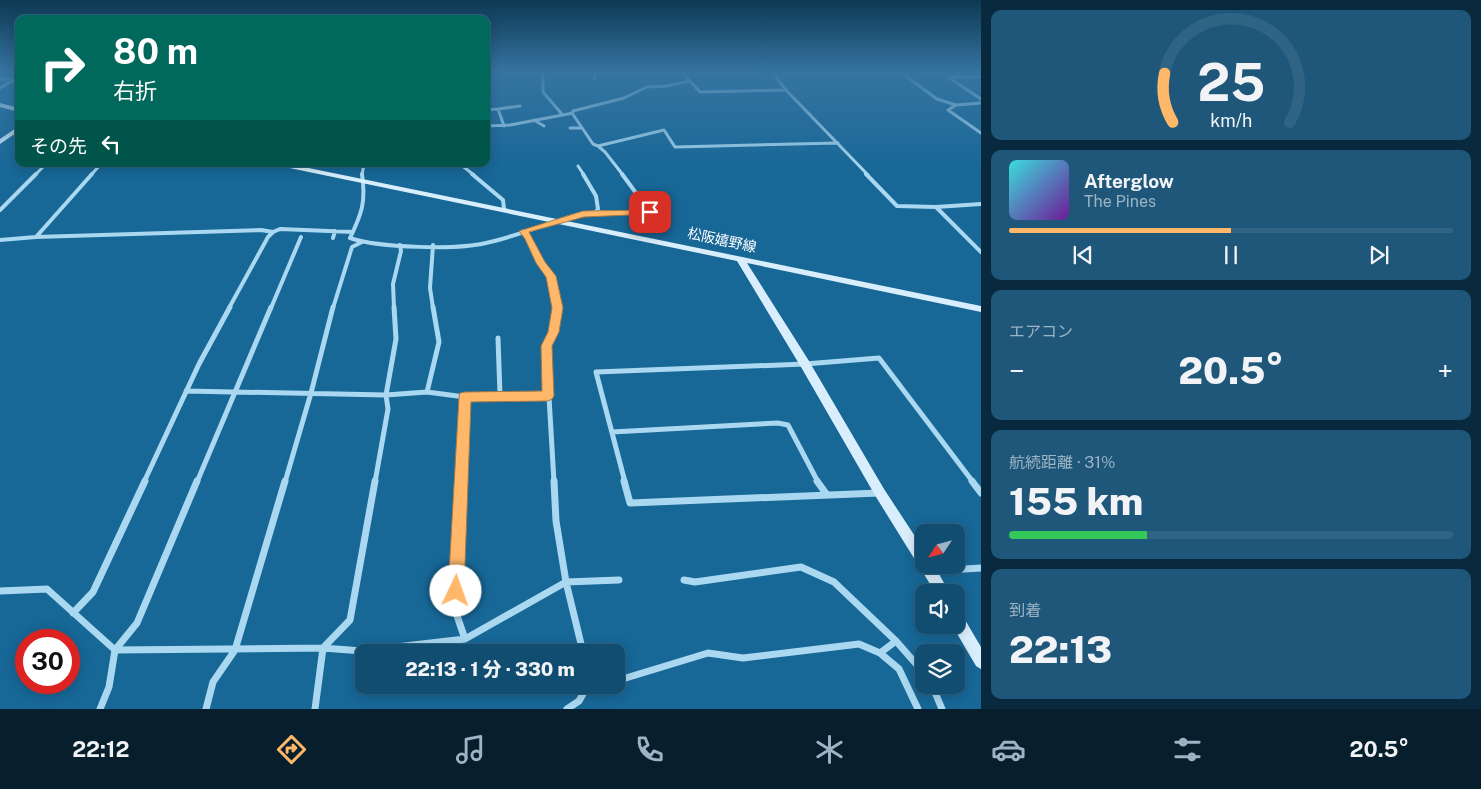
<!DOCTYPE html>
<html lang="ja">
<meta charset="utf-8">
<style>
:root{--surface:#114d71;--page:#1e5779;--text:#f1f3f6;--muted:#9cb4c3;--line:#306484;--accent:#ffb86a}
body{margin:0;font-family:"Public Sans","Noto Sans JP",sans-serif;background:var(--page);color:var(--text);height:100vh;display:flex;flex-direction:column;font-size:19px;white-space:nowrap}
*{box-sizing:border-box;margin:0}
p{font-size:16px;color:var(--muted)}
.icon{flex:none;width:28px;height:28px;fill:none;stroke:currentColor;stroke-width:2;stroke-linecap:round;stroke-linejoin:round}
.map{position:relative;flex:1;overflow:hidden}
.side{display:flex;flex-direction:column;gap:10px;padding:10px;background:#092a3e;width:500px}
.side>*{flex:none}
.banner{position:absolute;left:15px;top:15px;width:475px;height:152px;border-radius:10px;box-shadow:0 2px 12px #0003,0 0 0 1px var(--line);background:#00695c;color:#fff;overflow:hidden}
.needle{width:32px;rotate:234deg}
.buttons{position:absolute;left:915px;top:524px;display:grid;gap:10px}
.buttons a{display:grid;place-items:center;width:50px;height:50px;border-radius:10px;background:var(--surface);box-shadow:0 2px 12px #0003,0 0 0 1px var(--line);font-size:25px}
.speed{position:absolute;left:15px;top:629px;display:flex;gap:10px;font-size:25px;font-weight:700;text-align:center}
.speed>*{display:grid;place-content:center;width:65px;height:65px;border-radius:50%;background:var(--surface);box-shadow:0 2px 12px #0003,0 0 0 1px var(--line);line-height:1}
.speed .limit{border:8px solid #d22;background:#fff;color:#111}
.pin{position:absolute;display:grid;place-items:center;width:42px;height:42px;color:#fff;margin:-21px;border-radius:10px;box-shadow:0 2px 8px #0006}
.me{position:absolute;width:55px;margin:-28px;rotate:3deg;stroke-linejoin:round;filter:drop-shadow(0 0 4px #0008)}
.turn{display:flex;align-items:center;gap:18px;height:105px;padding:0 15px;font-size:22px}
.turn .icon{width:65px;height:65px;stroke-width:2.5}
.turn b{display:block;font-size:35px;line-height:42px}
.then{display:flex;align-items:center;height:48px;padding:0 15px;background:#0003;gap:10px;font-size:19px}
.big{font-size:38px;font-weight:800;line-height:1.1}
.side .tile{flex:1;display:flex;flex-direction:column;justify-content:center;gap:8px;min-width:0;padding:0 18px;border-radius:10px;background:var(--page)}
.side .dial{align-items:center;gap:0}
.dial svg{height:130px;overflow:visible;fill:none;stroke:var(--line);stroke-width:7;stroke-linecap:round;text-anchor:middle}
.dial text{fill:var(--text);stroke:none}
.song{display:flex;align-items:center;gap:15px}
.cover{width:60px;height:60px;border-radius:8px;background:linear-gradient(135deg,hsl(180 70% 55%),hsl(280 70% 35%))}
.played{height:5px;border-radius:2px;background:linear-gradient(90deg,var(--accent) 50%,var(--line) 50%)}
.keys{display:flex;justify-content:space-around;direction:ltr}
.heat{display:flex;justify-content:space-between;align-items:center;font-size:28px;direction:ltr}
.charge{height:8px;border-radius:4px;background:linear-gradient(90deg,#34c759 31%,var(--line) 0)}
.trip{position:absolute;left:355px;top:644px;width:270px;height:50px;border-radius:10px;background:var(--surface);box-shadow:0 2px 12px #0003,0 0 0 1px var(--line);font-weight:800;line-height:50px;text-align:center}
.menu{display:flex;height:80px;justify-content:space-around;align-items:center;background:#071f2d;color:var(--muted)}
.menu .icon{width:35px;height:35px}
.menu .on{color:var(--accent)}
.menu b{font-size:22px;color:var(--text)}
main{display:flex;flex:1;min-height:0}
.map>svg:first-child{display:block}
</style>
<main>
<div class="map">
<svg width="981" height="709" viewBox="0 0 981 709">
<rect width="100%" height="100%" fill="#176797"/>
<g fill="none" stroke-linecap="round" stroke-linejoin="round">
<path stroke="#aad8f1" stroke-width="3" d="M 543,73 L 543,92 L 561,113
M 683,73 L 700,92 L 786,90
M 773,73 L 786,90 L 868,175
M 902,73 L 937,99 L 956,105 L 948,110 L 981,133
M 981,77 L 948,77 L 981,99
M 594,78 L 596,73
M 0,79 L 15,79
M 0,88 L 19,77
M 956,105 L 981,103
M 498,109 L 520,106
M 486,110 L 498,109 L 504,126
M 534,120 L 544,126
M 486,126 L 510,125 L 573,113
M 570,128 L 582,128
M 598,146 L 593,144 L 572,113 L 573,111 L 624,98 L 647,87 L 666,86 L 689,81
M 460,164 L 474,175
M 578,166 L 584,175
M 35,175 L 46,164
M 91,175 L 101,164
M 362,175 L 364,164
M 623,175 L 605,152 L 598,146 L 664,130 L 675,147 L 838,143"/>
<path stroke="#aad8f1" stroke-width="4" d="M 362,174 C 366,202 362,213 350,238 C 379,248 457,250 486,243 C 519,236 549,222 581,214 C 601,210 629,213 650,212 L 622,174
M 472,174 L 503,200 L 504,209
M 583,174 L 596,196 L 598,209 L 595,213
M 866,174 L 897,206 L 936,207
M 981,204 L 936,207 L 981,252
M 0,210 L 36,174
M 523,231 L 529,238 L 541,263 L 551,276 L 558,308
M 36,237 L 92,174
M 333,238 L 335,231
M 0,240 L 36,237 L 261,230 L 273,232 L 280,229 L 353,232
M 433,245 L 430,288 L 433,308
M 229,308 L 268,237 L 273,232
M 271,308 L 301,237
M 333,308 L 352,247 L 362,242
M 394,308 L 393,284 L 401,251 L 400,245"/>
<path stroke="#aad8f1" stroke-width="5" d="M 498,338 L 500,395
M 186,391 L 386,395 L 427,392 L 465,397
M 427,392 L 439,342 L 433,307
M 612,432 L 778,423 L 788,425 L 818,482
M 144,482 L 199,364 L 230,307
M 197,482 L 271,307
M 285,482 L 311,393 L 333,307
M 375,482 L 388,409 L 386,395 L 396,339 L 394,307
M 461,482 L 465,397 L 548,396
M 554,482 L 546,346 L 554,332 L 558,307
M 625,482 L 596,372 L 805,364 L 879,358 L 973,482"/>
<path stroke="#aad8f1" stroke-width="7" d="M 461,481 L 455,610 L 465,639
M 624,481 L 630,503 L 879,493
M 817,481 L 827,495
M 972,481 L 981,493
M 932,571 L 981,568
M 684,580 L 695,582 L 801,567 L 834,582 L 896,641 L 924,673
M 0,591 L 47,589 L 115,650 L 323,648 L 362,651 L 465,639 L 566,582 L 556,521 L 554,481
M 73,613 L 93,592 L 145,481
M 896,641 L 880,653 L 899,669 L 918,709
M 583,652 L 566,582 L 619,580
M 616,681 L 708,653 L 743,658 L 859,644 L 880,653
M 932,685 L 942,709
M 100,709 L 109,687 L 115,650 L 137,623 L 197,481
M 206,709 L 213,682 L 235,650 L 285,481
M 315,709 L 323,648 L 350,620 L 375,481
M 567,709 L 579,701 L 588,685"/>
<path fill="#d9eefc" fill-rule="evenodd" d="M 0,103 L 19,108 L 19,112 L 0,107 Z
M 19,126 L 19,131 L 0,144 L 0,139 Z
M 277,164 L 289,164 L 981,306 L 981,312 L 747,263 L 809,361 L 884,489 L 924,550 L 924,565 L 934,565 L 949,592 L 935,592 L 876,497 L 801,367 L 737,261 L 280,166 Z
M 956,611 L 961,613 L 981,647 L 981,669 L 976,666 L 952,625 L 956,625 Z"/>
</g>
<linearGradient id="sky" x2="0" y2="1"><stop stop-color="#0d3953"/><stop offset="0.42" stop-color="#3674a1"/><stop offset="1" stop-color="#3674a1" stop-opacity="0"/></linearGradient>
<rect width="981" height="172" fill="url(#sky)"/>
<path fill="#ffb86a" stroke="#a67845" d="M 650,210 L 655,212 L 653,214 L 584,217 L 529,232 L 545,262 L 556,276 L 563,308 L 559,332 L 552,346 L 554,396 L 552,399 L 548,401 L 471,402 L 464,591 L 462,596 L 456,599 L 451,596 L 448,591 L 459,397 L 460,393 L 465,392 L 542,391 L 541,346 L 548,332 L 552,308 L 546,277 L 536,263 L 525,239 L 519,231 L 583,211 Z"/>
<g text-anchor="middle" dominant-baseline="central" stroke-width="5" stroke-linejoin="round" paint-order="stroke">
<g font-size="14" fill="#fff" stroke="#176797">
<text transform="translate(722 240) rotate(12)">松阪嬉野線</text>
</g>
</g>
</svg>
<div class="buttons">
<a><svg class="needle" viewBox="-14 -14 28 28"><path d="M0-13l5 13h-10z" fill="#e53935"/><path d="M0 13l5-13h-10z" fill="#9cb4c3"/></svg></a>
<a><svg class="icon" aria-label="sound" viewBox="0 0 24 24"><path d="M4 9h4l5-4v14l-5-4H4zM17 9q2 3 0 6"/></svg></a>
<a><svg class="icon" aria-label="layers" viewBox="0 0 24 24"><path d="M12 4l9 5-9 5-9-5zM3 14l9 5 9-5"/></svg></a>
</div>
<div class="speed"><div class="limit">30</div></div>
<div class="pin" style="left:650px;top:212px;background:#d93025"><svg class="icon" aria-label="arrive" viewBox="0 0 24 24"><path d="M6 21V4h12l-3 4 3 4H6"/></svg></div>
<svg class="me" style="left:456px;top:591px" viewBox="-20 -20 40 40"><circle r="19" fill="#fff"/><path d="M0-13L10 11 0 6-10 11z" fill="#ffb86a"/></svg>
<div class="trip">22:13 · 1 分 · 330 m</div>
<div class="banner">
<div class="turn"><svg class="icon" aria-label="right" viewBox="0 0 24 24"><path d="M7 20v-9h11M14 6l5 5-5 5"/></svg><div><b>80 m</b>右折</div></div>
<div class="then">その先<svg class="icon" aria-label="left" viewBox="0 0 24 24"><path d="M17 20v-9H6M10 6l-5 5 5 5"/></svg></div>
</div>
</div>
<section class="side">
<div class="tile dial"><svg viewBox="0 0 100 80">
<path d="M14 69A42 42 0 1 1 86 69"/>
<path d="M14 69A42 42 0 0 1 9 39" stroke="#ffb86a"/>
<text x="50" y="56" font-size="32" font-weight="700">25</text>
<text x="50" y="72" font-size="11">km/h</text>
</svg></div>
<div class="tile">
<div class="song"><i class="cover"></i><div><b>Afterglow</b><p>The Pines</p></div></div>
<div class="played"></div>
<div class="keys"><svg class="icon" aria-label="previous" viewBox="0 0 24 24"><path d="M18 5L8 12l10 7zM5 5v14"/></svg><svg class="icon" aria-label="pause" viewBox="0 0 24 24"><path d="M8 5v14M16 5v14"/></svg><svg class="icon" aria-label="next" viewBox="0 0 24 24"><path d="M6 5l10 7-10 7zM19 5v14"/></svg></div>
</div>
<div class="tile"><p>エアコン</p>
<div class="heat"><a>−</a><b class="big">20.5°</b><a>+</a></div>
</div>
<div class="tile"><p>航続距離 · 31%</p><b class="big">155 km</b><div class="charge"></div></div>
<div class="tile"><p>到着</p><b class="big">22:13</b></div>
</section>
</main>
<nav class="menu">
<b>22:12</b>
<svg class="icon on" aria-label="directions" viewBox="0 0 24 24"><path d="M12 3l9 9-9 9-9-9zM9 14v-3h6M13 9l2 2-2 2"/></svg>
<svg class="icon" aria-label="music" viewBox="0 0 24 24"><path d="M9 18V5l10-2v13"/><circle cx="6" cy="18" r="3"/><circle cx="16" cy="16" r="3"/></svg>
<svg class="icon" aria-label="phone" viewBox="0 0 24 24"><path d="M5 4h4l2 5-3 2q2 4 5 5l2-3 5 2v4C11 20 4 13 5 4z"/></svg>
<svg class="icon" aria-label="climate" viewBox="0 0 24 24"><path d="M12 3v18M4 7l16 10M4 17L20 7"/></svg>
<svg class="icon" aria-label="car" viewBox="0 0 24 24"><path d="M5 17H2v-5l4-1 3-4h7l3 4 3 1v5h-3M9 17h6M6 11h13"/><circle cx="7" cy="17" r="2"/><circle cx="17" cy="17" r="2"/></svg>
<svg class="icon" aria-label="filters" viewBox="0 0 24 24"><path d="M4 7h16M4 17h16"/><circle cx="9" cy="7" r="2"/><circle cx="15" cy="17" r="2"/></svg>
<b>20.5°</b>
</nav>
